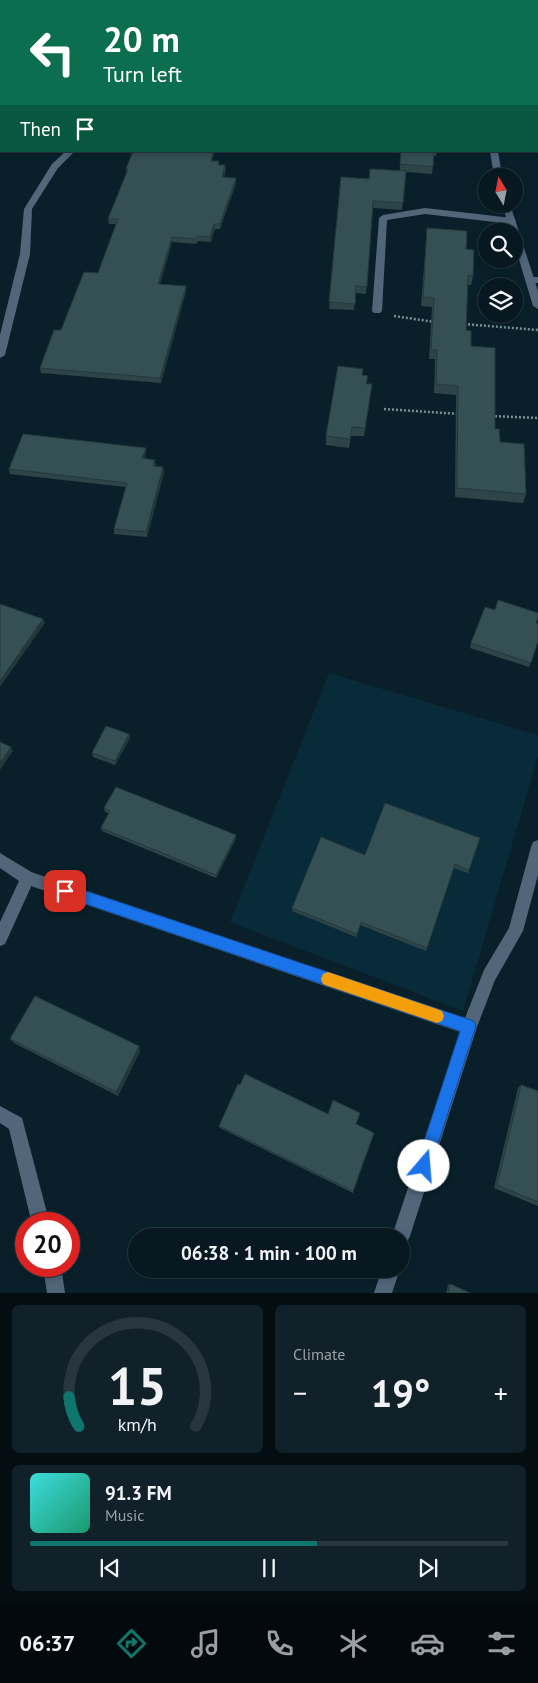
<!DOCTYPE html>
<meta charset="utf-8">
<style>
:root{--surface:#071820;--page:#102129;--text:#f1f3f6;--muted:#98a0a5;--line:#28373e;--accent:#0f766e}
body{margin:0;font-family:"PT Sans",sans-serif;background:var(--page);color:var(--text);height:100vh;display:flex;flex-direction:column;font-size:19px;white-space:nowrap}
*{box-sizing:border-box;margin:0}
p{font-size:16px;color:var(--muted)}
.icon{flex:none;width:28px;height:28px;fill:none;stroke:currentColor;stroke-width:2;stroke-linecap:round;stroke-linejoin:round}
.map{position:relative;height:1293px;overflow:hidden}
.sheet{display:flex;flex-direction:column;gap:12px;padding:12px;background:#040d12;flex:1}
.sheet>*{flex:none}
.hud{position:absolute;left:0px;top:0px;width:539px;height:152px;box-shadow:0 2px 8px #0003,0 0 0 1px var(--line);background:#0b6e4f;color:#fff;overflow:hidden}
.needle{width:32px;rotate:350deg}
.tools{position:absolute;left:478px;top:168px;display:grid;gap:10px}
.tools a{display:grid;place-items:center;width:45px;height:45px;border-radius:50%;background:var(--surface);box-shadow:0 2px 8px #0003,0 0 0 1px var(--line);font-size:25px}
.speed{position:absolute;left:15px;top:1212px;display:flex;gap:10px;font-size:25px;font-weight:700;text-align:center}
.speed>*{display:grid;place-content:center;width:65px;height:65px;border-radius:50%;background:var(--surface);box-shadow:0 2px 8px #0003,0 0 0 1px var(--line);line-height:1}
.speed .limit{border:8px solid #d22;background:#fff;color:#111}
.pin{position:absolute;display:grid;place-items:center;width:42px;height:42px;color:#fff;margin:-21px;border-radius:10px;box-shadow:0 2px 8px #0006}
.me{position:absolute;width:55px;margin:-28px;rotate:18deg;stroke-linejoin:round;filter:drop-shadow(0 0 4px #0008)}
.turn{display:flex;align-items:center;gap:18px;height:105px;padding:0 20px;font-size:22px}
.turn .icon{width:65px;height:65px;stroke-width:2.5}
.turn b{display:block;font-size:35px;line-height:42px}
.then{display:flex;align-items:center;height:48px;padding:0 20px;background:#0003;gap:10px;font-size:19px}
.big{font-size:38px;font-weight:800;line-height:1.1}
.sheet .widget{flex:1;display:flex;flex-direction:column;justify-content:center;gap:8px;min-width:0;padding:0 18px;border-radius:8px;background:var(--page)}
.sheet .dial{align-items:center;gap:0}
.dial svg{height:130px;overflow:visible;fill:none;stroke:var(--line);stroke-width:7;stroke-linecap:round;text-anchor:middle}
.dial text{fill:var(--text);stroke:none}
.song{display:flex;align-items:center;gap:15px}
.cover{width:60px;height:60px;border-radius:8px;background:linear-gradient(135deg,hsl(180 70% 55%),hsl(160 70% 35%))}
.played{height:5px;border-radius:2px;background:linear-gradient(90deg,var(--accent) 60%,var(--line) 60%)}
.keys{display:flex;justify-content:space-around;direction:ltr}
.heat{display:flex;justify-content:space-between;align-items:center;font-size:28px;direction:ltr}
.sheet .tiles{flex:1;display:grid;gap:12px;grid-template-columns:1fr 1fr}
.widget:last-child{grid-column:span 2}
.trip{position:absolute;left:128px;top:1228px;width:282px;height:50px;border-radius:25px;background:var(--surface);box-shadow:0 2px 8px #0003,0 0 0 1px var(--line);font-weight:800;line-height:50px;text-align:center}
.tab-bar{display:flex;height:80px;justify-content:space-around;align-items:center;background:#030a0d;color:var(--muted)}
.tab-bar .icon{width:35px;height:35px}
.tab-bar .current{color:var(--accent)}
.tab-bar b{font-size:22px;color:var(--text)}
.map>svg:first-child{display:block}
</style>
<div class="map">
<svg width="538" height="1293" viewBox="0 0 538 1293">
<rect width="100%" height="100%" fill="#09202b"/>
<path fill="#092a38" d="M 329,673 L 538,735 L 538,756 L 463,1011 L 230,922 Z"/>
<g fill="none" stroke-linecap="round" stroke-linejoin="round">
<path stroke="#7b8d96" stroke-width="2.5" stroke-dasharray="2 2" stroke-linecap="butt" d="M 394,316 L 435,322
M 464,324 L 538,330
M 384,409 L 460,414
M 491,416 L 538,418"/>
<path fill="#52667a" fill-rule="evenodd" d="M 425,208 L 512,218 L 516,221 L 512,224 L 425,214 L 387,220 L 382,311 L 380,313 L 374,313 L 372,311 L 379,218 L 383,215 Z
M 538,277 L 538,283 L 530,283 L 525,280 L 530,277 Z
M 538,840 L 538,875 L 523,931 L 495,980 L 477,1027 L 410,1236 L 407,1242 L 401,1245 L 401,1236 L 392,1236 L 460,1032 L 28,885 L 23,883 L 21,878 L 23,873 L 28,871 L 465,1018 L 484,970 L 509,928 L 531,847 L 533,842 Z
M 382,1269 L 400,1269 L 392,1293 L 374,1293 Z"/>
<path fill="#52667a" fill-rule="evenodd" d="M 433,0 L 441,0 L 442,1 L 434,1 Z
M 66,151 L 75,151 L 58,168 L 32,209 L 30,254 L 5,355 L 0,358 L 0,335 L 20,254 L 24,209 L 52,164 Z
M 490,151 L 498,151 L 502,176 L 494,176 Z
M 502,204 L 510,204 L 538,291 L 538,309 L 533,306 L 514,243 L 514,231 L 510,231 Z
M 0,853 L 33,873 L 35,878 L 5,944 L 0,946 L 0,922 L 19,881 L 0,868 Z
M 0,1106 L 22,1118 L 50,1224 L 32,1224 L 9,1129 L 0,1123 Z
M 43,1266 L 61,1266 L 65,1293 L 47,1293 Z"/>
</g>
<path fill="#2d4549" d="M 133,151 L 215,151 L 212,161 L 219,161 L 219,165 L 225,165 L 226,170 L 224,177 L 236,183 L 220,229 L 215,229 L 211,242 L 198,241 L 196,244 L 172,242 L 160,284 L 186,291 L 161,383 L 41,373 L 40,368 L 61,330 L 98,273 L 116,224 L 109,224 L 108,219 L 127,173 L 126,169 Z
M 400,151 L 437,151 L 436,156 L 434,156 L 432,174 L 406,172 L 402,210 L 373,208 L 366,294 L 356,293 L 354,310 L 329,309 L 341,177 L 369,179 L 400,171 Z
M 427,228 L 466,249 L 473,276 L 471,285 L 467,285 L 466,330 L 495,429 L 500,442 L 526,494 L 523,503 L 455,497 L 456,395 L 434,393 L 435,359 L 429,359 L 432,307 L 421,306 Z
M 363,375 L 371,393 L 364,436 L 351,436 L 349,448 L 326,445 L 326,436 Z
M 146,452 L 144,458 L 156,464 L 155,466 L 163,467 L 164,472 L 147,537 L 114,534 L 114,529 L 126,487 L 10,474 L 9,469 Z
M 536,623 L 538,641 L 529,667 L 470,648 L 471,643 Z
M 129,734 L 130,738 L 115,765 L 93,757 L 92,753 Z
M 385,803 L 469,870 L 468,873 L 454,868 L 426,951 L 360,925 L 356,937 L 292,911 L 292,908 L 365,855 Z
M 104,808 L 236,838 L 216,878 L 102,831 L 101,828 L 109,813 L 105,812 Z
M 10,1039 L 140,1051 L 118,1096 L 14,1043 Z
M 521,1085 L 538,1091 L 538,1206 L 494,1188 L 518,1088 Z
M 328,1114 L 356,1124 L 374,1133 L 353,1193 L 220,1128 L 219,1126 Z
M 450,1284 L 470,1293 L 446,1293 L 448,1285 Z"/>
<path fill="#24383c" d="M 1,42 L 1,49 L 0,50 L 0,43 Z
M 213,151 L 215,151 L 211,166 L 211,161 Z
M 225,165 L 226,170 L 222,182 L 222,177 Z
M 236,178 L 236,183 L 220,229 L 220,224 Z
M 214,224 L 215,229 L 211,242 L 210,237 Z
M 172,237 L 172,242 L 158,289 L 158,284 Z
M 186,286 L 186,291 L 161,383 L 160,378 Z
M 146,448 L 146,452 L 143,463 L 142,458 Z
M 163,467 L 164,472 L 147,537 L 146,532 Z
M 43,619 L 45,623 L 0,687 L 0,681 Z
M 129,734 L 130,738 L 115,765 L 115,761 Z
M 11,747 L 13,751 L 0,770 L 0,763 Z
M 236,835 L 236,838 L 216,878 L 216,875 Z
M 139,1046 L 140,1051 L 118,1096 L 116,1092 Z"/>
<path fill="#345055" stroke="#24383c" d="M 0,0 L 48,0 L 47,1 L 1,1 L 1,42 L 0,43 Z
M 133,151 L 213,151 L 211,161 L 219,161 L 218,165 L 225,165 L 222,177 L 236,178 L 220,224 L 214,224 L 210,237 L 197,236 L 196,239 L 172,237 L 158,284 L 186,286 L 160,378 L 40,368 L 54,330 L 61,330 L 84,272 L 98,273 L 118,219 L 108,219 L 128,169 L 126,169 Z
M 401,151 L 434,151 L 433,167 L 400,164 Z
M 370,169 L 406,171 L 403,203 L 373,201 L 367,287 L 356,286 L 355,304 L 329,302 L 341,177 L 369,179 Z
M 427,228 L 467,231 L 466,249 L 474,250 L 473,276 L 468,275 L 466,330 L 471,331 L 471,346 L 495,348 L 495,429 L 499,429 L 500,442 L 524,444 L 526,494 L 457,488 L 458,386 L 436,384 L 437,350 L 431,350 L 434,298 L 423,297 Z
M 338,366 L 363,369 L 362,375 L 368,376 L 366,384 L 372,384 L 365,428 L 352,427 L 350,439 L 326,436 Z
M 23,434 L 146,448 L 142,458 L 155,460 L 153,466 L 163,467 L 146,532 L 114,529 L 127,483 L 9,469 Z
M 498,600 L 538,613 L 538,617 L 536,623 L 538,624 L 538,641 L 531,663 L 471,643 L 485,607 L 495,610 Z
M 0,604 L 43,619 L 0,681 Z
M 106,726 L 129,734 L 115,761 L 92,753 Z
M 0,742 L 11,747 L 0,763 Z
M 116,787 L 236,835 L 216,875 L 101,828 L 110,811 L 104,808 Z
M 385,803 L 480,838 L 469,870 L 455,864 L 427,948 L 361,922 L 357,934 L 292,908 L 321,837 L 365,855 Z
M 35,996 L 139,1046 L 116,1092 L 10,1039 Z
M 245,1074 L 328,1114 L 333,1100 L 360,1113 L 356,1124 L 374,1133 L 353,1191 L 219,1126 L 238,1084 L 240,1085 Z
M 521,1085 L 538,1091 L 538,1202 L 497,1185 Z
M 450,1284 L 470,1293 L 448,1293 Z"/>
<path fill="#1a73e8" stroke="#114b97" d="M 65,884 L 474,1021 L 476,1026 L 429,1172 L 424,1174 L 418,1172 L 416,1166 L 460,1031 L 65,897 L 60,895 L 59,891 L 60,886 Z"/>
<path fill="#f59e0b" d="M 328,972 L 437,1009 L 442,1011 L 444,1016 L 442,1021 L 437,1023 L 328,986 L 323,984 L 321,979 L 323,974 Z"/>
</svg>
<div class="tools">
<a><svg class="needle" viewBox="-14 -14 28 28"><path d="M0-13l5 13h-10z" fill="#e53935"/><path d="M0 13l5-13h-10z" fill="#98a0a5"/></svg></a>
<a><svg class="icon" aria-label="search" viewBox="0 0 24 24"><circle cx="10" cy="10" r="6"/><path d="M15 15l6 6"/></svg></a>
<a><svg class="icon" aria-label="layers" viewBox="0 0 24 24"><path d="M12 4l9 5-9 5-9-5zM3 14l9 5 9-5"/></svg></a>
</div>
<div class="speed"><div class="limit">20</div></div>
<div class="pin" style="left:65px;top:891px;background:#d93025"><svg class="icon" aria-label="arrive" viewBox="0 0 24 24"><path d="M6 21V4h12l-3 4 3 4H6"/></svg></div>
<svg class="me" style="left:424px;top:1166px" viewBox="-20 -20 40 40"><circle r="19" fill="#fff"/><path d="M0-13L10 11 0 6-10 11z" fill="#1a73e8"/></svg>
<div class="trip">06:38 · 1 min · 100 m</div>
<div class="hud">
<div class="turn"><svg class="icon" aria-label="left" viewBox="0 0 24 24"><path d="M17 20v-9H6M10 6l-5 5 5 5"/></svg><div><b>20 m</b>Turn left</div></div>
<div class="then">Then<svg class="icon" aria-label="arrive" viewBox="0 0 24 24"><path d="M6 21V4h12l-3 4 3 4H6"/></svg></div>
</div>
</div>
<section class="sheet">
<div class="tiles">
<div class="widget dial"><svg viewBox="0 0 100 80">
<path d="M14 69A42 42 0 1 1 86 69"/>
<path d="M14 69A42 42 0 0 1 8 51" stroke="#0f766e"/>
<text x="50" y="56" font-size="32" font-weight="700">15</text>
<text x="50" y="72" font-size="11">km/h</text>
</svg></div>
<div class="widget"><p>Climate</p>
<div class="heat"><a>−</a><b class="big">19°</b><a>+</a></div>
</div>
<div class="widget">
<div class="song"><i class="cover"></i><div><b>91.3 FM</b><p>Music</p></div></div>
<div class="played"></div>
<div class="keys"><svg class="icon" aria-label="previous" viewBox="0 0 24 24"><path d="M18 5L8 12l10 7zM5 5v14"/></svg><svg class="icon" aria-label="pause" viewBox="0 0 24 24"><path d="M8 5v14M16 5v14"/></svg><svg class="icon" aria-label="next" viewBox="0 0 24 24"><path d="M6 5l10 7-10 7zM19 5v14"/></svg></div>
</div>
</div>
</section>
<nav class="tab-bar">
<b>06:37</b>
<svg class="icon current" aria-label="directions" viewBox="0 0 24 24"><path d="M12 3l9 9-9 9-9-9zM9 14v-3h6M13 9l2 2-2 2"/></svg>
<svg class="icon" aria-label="music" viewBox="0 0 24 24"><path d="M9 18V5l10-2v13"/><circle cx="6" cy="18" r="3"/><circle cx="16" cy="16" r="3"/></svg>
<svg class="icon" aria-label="phone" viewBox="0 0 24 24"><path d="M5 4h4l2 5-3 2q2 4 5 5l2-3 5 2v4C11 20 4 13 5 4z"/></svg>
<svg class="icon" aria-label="climate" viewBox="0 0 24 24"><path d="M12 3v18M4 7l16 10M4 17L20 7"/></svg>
<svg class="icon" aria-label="car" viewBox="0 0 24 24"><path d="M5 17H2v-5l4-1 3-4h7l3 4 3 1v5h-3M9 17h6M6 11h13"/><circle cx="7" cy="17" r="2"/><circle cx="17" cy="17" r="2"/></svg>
<svg class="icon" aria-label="filters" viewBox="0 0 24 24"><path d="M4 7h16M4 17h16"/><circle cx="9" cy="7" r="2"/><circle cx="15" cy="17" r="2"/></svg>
</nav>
